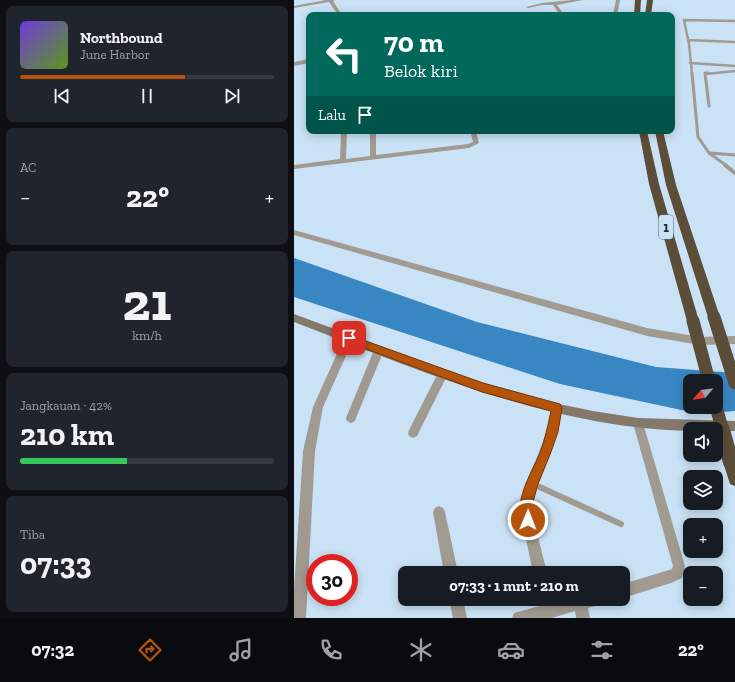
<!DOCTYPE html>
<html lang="id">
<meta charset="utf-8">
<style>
:root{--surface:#171b24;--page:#20242c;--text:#f1f3f6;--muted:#9ea1a6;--line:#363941;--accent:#b45309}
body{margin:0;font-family:"Zilla Slab",serif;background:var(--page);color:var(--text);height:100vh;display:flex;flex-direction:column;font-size:15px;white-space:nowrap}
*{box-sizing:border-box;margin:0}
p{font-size:13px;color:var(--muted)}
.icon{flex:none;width:22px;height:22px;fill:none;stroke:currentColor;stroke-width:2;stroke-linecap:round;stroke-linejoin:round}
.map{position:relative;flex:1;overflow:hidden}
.panel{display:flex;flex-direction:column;gap:6px;padding:6px;background:#0d0f14;width:294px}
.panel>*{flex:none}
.banner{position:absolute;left:12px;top:12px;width:369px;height:122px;border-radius:8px;box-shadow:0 2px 10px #0003;background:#00695c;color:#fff;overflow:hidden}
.needle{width:26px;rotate:241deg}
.tools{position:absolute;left:389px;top:374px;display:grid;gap:8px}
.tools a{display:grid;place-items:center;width:40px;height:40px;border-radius:8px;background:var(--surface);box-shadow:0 2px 10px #0003;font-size:20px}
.speed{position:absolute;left:12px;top:554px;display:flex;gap:8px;font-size:20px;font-weight:700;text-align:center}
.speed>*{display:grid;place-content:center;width:52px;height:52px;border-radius:50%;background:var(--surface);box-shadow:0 2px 10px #0003;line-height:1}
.speed .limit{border:6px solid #d22;background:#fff;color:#111}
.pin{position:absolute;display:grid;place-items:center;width:34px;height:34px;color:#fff;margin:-17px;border-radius:8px;box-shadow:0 2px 6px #0006}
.me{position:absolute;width:44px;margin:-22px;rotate:1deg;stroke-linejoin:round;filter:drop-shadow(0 0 3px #0008)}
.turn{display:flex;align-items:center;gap:14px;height:84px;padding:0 12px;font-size:18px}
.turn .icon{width:52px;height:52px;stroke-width:2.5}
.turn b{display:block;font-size:28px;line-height:34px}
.then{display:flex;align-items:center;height:38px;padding:0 12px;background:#0003;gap:8px;font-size:15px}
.big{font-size:30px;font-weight:700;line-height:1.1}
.panel .widget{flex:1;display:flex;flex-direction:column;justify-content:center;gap:6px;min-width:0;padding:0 14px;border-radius:8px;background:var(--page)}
.panel .dial{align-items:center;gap:0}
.dial b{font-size:52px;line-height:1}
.song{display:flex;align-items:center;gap:12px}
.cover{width:48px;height:48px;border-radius:6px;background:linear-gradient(135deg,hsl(260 70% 55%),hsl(90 70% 35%))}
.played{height:4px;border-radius:2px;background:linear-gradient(90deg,var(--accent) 65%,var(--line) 65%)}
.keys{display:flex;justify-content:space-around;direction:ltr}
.heat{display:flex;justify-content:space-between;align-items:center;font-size:22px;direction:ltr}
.charge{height:6px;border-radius:3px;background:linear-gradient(90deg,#34c759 42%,var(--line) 0)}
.trip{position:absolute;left:104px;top:566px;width:232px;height:40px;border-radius:8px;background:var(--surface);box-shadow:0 2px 10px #0003;font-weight:700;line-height:40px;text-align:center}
.tab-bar{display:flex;height:64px;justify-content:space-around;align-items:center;background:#090b0e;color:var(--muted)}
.tab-bar .icon{width:28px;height:28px}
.tab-bar .on{color:var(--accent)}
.tab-bar b{font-size:18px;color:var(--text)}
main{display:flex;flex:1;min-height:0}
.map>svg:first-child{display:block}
</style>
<main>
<section class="panel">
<div class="widget">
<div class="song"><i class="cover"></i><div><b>Northbound</b><p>June Harbor</p></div></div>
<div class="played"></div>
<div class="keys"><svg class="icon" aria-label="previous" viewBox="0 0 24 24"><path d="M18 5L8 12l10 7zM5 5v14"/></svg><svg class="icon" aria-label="pause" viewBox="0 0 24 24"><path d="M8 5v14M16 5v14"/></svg><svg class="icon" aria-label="next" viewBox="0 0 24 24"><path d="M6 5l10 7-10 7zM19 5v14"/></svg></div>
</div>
<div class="widget"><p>AC</p>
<div class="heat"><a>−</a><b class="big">22°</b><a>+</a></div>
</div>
<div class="widget dial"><b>21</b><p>km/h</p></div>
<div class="widget"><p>Jangkauan · 42%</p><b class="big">210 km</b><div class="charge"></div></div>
<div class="widget"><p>Tiba</p><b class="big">07:33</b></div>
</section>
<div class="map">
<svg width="441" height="618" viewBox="0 0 441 618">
<rect width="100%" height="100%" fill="#cae2f6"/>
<path fill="#3887c2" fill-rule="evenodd" d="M 0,258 L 183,322 L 362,367 L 441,373 L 441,411 L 406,414 L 266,384 L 0,297 ZM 396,381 L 422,381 L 422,407 L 396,407 Z"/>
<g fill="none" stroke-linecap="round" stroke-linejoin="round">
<path stroke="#a19a90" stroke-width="2.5" d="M 129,15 L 132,14
M 394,40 L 441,42
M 396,63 L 441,66
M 398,74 L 395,44 L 390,20 L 441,21
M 411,74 L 441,71"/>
<path stroke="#a19a90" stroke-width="3" d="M 398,73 L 404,137 L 415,153 L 433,166
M 414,73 L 411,73 L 415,106
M 416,153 L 441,155"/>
<path stroke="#a19a90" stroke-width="4" d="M 431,165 L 441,173"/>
<path stroke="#a19a90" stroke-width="6" d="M 239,484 L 327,524"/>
<path fill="#a19a90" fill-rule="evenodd" d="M 32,0 L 41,0 L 39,1 L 48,15 L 44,15 L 35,2 L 0,8 L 0,6 Z
M 278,0 L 289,0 L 263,5 L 269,13 L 266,15 L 260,15 L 264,12 L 259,5 L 248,5 L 234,8 L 232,7 L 248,3 Z
M 322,0 L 326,0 L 323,15 L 319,15 Z
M 15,59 L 15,63 L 0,66 L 0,62 Z
M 47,131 L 53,131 L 52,159 L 76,156 L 76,131 L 82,131 L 82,155 L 174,144 L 179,142 L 176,131 L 182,131 L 185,143 L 175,148 L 0,169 L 0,165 L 46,159 Z
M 0,230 L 353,328 L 406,337 L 441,336 L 441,344 L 406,345 L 353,336 L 0,235 Z
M 55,334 L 58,335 L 60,338 L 29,407 L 21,451 L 12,618 L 0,618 L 0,590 L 9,451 L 19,407 L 50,338 L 52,335 Z
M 85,346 L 88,347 L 90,350 L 62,418 L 61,421 L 57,423 L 53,421 L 52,418 L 80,350 L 82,347 Z
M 149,370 L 153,371 L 154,374 L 123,436 L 119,438 L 115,436 L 114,433 L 115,430 L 145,371 Z
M 262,404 L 266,405 L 267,408 L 263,432 L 244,484 L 239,502 L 240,520 L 253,573 L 239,573 L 228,520 L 227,502 L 232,484 L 253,432 L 257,408 L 258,405 Z
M 344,418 L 348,420 L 349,423 L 391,566 L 388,578 L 377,583 L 329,598 L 329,584 L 375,570 L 378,569 L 379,566 L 339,423 L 340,420 Z
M 145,506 L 149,508 L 151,512 L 164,573 L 150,573 L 139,512 L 141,508 Z
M 155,599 L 169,599 L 173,618 L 159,618 Z
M 247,599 L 261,599 L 262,602 L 275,599 L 310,599 L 308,604 L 294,608 L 296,618 L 282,618 L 281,611 L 258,618 L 218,618 L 220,613 L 249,605 Z"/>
<path fill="#83786a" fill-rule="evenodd" d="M 0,314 L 170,377 L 255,402 L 299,411 L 344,418 L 441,421 L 441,431 L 422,431 L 422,429 L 396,429 L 396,431 C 257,428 127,371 0,322 Z"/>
<path fill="#5c4d39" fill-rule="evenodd" d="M 341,0 L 347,0 L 346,15 L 340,15 Z
M 353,0 L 359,0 L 357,15 L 351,15 Z
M 345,131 L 353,131 L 365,184 L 405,321 L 403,324 L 395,324 L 393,321 L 355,184 Z
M 361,131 L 369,131 L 382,185 L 426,317 L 424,320 L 416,320 L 414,317 L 372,185 Z
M 437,455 L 441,457 L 441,486 L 436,484 L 429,462 L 432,457 Z"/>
<path stroke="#5c4d39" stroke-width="13" d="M 420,317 L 441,383
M 399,321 L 415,381
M 422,407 L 429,431"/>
<path stroke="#5c4d39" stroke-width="16" d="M 428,430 L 437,462"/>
</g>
<path fill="#b45309" stroke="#753606" d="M 55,335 L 189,383 L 266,404 L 268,408 L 264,432 L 257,452 L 244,484 L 239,502 L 240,520 L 238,524 L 234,526 L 229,524 C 219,501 237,474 246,453 C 251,439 254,425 257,411 L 188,392 L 51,341 L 51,336 Z"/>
<g text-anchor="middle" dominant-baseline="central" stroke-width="4" stroke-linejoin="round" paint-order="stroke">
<rect fill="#cae2f6" stroke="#576570" stroke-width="1" x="365" y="215" width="14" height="24" rx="3"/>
<g font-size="14" font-weight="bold" fill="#262f36">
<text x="372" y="227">1</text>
</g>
</g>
</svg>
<div class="tools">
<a><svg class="needle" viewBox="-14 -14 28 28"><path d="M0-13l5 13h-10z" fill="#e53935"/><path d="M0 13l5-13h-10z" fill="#9ea1a6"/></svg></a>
<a><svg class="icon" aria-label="sound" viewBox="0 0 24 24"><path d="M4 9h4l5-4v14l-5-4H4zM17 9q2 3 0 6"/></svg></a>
<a><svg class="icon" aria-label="layers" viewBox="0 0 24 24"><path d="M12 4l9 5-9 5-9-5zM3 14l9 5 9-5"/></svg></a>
<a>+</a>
<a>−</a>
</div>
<div class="speed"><div class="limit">30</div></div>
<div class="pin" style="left:55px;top:338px;background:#d93025"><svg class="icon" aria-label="arrive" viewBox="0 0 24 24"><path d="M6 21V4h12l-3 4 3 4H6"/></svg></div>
<svg class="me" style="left:234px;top:520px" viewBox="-20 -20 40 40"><circle r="17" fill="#b45309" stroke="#fff" stroke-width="3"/><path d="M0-11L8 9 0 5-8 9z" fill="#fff"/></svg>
<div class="trip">07:33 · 1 mnt · 210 m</div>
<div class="banner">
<div class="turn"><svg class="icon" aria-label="left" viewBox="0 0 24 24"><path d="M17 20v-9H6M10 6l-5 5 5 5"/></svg><div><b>70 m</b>Belok kiri</div></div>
<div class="then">Lalu<svg class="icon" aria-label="arrive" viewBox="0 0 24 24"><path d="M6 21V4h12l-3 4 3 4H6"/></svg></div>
</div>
</div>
</main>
<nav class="tab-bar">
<b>07:32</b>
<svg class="icon on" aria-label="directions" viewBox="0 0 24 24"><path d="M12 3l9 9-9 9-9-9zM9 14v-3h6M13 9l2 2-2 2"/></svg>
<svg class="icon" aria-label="music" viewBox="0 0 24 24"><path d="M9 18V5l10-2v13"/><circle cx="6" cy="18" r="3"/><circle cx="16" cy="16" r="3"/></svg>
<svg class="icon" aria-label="phone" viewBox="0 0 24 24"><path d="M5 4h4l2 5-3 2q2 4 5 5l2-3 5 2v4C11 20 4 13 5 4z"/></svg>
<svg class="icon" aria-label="climate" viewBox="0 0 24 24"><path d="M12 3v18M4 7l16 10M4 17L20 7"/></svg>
<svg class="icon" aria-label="car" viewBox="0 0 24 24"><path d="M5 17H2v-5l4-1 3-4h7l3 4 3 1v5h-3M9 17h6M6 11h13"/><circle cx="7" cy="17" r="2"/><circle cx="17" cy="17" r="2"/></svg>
<svg class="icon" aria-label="filters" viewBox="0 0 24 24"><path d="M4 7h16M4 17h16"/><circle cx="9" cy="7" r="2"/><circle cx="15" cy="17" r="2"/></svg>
<b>22°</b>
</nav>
